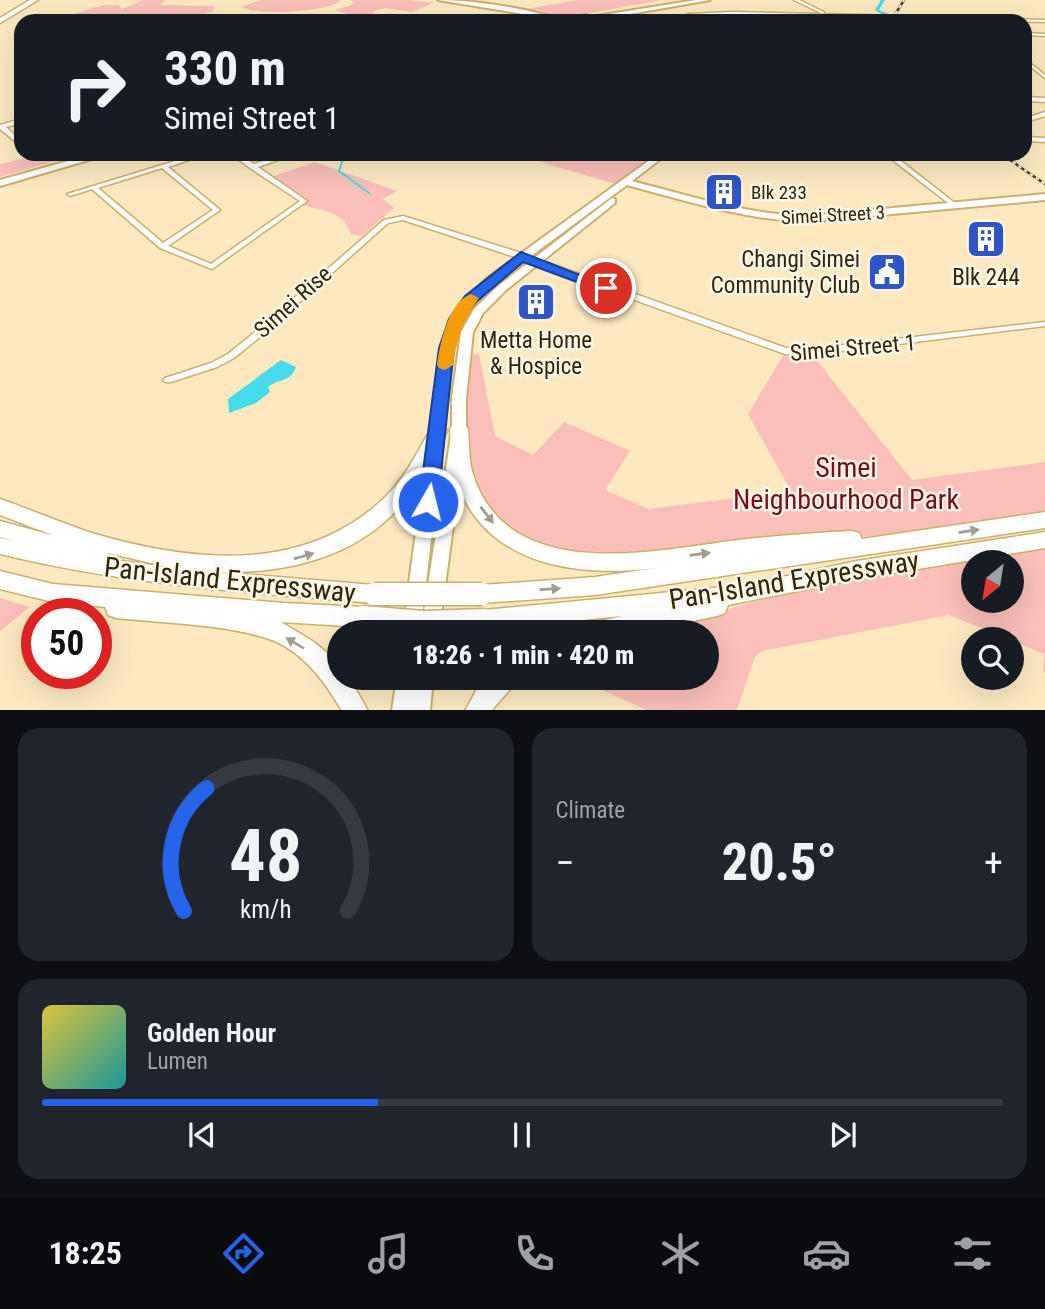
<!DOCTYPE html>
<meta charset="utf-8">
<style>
:root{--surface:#171b24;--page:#20242c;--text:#f1f3f6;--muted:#9ea1a6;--line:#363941;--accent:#2563eb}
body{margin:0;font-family:"Roboto Condensed",sans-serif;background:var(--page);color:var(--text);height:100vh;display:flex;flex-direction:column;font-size:26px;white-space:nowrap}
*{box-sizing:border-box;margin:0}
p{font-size:23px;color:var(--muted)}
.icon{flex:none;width:38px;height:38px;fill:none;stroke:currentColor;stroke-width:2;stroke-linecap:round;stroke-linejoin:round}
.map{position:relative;height:710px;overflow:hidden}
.panel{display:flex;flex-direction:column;gap:18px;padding:18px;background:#0d0f14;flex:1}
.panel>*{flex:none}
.hud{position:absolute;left:14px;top:14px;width:1018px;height:147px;border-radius:21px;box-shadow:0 7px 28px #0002;background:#171b24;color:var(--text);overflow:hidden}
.needle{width:46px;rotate:210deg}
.tools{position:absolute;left:961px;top:550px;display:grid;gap:14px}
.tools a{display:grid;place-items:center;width:63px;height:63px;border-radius:50%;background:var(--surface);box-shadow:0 7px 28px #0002;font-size:35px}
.speed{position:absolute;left:21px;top:598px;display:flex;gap:14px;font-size:35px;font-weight:700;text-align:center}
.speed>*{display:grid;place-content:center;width:91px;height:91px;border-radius:50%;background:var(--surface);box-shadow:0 7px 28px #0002;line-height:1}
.speed .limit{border:10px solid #d22;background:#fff;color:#111}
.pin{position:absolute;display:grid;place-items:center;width:60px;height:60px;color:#fff;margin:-30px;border:4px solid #fff;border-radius:50%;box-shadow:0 2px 7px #0007}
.me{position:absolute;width:77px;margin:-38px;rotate:8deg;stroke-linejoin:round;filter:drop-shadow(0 0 5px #0008)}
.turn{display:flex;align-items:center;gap:24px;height:147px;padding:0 35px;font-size:32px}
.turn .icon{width:91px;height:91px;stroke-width:2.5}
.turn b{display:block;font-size:49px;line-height:60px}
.big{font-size:52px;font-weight:800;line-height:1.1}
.panel .widget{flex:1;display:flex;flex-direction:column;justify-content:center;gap:10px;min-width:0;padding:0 24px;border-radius:21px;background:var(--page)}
.panel .dial{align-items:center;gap:0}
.dial svg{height:182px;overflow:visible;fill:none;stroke:var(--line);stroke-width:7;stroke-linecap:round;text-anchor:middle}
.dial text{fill:var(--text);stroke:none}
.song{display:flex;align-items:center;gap:21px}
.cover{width:84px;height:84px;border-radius:10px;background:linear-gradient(135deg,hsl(50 70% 55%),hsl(180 70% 35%))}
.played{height:7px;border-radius:4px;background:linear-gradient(90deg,var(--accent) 35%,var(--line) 35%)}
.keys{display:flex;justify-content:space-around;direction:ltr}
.heat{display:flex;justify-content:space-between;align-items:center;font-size:38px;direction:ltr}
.panel .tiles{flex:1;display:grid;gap:18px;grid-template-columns:1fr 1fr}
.widget:last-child{grid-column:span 2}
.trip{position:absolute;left:327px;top:620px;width:392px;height:70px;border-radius:35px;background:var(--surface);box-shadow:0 7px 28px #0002;font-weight:800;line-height:70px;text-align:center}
.tabs{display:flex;height:112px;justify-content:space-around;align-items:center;background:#090b0e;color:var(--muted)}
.tabs .icon{width:49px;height:49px}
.tabs .active{color:var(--accent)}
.tabs b{font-size:32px;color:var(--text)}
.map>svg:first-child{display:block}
</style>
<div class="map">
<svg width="1045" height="711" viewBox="0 0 1045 711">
<rect width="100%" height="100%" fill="#fce9c0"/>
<path fill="#fabfb9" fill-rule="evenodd" d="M 144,0 L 166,0 L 160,5 L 215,6 L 212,12 L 177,21 L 66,20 L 66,16 L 104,5 L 119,5 L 122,9 Z
M 260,0 L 340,0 L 340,1 C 328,12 255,16 242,7 Z
M 351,0 L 410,0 L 433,3 L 412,12 L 385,8 L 372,12 L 378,16 L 357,18 L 336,10 L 354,4 Z
M 578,0 L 662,0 L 563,18 L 520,10 Z
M 45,154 L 80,154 L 0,177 L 0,164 Z
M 514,154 L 655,154 L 615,184 Z
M 315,162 L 397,191 L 383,199 L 394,208 L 362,236 L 351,234 C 343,211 324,211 302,205 L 303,197 L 271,177 Z
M 479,354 L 495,436 L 533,455 L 564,422 L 630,451 L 605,490 L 648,509 L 791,491 L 748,414 L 783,356 L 814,357 L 912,480 L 1045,462 L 1045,517 L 930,535 L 802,538 L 683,553 L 563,556 L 505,531 L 474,489 L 462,429 L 467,355 Z
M 1045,547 L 1045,673 L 1043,672 L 1044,654 L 949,615 L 762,651 L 755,657 L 737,710 L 646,710 L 574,677 L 707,677 L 707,632 L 611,632 L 706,615 L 814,585 ZM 973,562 L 1012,562 L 1012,600 L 973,600 Z
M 0,598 L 30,607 L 0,631 Z"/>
<path fill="#46daeb" d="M 281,360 L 296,367 C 290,383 279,378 268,387 L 270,392 L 256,403 L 229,413 L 228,399 Z"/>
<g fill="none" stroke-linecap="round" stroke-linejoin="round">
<path stroke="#46daeb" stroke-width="2" d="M 335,154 L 343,159 L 339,171 L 369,193"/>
<path fill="#46daeb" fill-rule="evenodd" d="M 881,0 L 885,0 L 879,10 L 888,14 L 889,21 L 885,21 L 885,16 L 875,10 Z"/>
<g stroke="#ceaf6b" stroke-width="3">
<path id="street" d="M 794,0 L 799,0 L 824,12 L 823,14 L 1045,20 L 1045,22 L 731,14 L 689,16 L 683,21 L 678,21 L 688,14 L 731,12 L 823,14 Z
M 1026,33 L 1045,34 L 1045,36 L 1026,35 Z
M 1026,60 L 1045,75 L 1045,78 L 1026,63 Z
M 1026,97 L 1045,98 L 1045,102 L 1026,101 Z
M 1045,112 L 1045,116 L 1026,122 L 1026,118 Z
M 21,119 L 21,123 L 6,127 L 21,141 L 21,146 L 0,129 L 0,125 Z
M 1026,137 L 1045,138 L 1045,142 L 1026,141 Z
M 29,154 L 35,154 L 36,156 L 31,157 Z
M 198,154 L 207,154 L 168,167 L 220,210 L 168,246 L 211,264 L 300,201 L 250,168 L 231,154 L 238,154 L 254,164 L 286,154 L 295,154 L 258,167 L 307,201 L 212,269 L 160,248 L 92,189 L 70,196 L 67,194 ZM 162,168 L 213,210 L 163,243 L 98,188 Z
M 885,154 L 892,154 L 956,204 L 956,206 L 952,206 Z
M 403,216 L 521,253 L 786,348 L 818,348 L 1045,322 L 1045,326 L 818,354 L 785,354 L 515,257 L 403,220 L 388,223 L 266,332 L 234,358 L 217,367 L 171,382 L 165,382 L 163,380 L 165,378 L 211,363 L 228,354 L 260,328 L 384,220 Z"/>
</g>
<g stroke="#ceaf6b" stroke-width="4">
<path id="secondary" d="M 438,0 C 471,0 531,8 561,21 L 551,21 L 518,13 Z
M 658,154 L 667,154 L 632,181 C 690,196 745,214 805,216 L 1045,194 L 1045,200 L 805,222 C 743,219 686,201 627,185 L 489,287 L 464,317 L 453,348 L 421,627 L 419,632 L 405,632 L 403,627 L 441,348 C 449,317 466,296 490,276 Z
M 612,198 L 615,199 L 615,203 L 506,290 L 483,313 L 473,332 L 466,398 L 466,429 L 440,624 L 437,629 L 431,632 L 425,629 L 422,624 L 452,429 L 452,398 L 461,332 L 474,309 L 498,286 Z
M 397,677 L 433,677 L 430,711 L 392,711 Z"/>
</g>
<g stroke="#ceaf6b" stroke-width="4">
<path id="primary" d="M 696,0 L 710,0 L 590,21 L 558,21 L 559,20 L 537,17 L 540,15 L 572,17 L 587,15 L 584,18 Z
M 93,154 L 109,154 L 0,186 L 0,180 Z"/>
</g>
<g stroke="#ceaf6b" stroke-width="3">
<path id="highway" d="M 30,0 L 38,0 L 0,23 L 0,18 Z
M 459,423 L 465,425 L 468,429 C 469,443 469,458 472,471 C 504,582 645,553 730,541 C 770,536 811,533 852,531 L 859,533 L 862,539 L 1045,512 L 1045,528 L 595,595 L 482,603 L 474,601 L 471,594 L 474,587 L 482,585 L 595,577 L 656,568 C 574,578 479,565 454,472 C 450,458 451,443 450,429 L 453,425 Z
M 438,425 L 444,427 L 447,431 C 434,456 421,482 402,504 C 357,558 284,574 218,572 L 374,585 L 382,587 L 385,594 L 382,601 L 374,603 C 248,593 123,584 0,554 L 0,538 L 13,541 L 0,537 L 0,521 L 55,536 L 0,515 L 0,499 C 32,510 63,524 95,534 C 192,562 301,574 381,501 C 404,481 417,452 432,427 ZM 108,553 L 173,568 L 108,559 Z
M 1045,532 L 1045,548 L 857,579 L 728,605 L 725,613 L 717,616 L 641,632 L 581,632 L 584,625 L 622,616 L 484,630 L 476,627 L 473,620 L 476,613 L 484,610 L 744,585 L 857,561 Z
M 0,571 L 53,584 L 284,603 L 362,607 L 370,610 L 373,617 L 370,624 L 362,627 L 281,622 L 314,642 L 340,664 L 340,677 L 349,677 L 368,711 L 342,711 C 325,681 300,648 266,638 C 222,624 162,623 116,618 L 108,615 L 105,607 L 53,602 L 0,589 Z
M 489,677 L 518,677 L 514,685 L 491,711 L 465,711 L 477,689 Z"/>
</g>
<use href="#street" fill="#fff" fill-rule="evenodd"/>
<use href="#secondary" fill="#fff" fill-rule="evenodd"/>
<use href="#primary" fill="#fff" fill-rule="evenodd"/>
<use href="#highway" fill="#fff" fill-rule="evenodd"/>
<g stroke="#4b3e20" stroke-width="2.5">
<path id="rail" d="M 895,21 L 896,13 L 904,0
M 1001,154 L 1045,184"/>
</g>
<use href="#rail" stroke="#fdf7ea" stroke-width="2" stroke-dasharray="3.5" stroke-linecap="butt"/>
<g stroke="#ceaf6b" stroke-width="25" stroke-linecap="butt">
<path id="highway-bridge" d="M 374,594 L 482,594
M 362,617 L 424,622 L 484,620"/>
</g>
<use href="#highway-bridge" stroke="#fff" stroke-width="22"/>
</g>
<defs><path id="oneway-solid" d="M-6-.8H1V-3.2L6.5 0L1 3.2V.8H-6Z" transform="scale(1.75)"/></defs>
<g fill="#a39d90">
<use href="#oneway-solid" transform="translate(487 515) rotate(52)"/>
<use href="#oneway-solid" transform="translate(969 531) rotate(-9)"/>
<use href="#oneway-solid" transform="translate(700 554) rotate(-8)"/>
<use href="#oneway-solid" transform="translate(304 556) rotate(-16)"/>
<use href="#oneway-solid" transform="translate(550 589) rotate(-4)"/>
<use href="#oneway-solid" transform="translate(295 643) rotate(-149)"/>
</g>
<path fill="#2563eb" stroke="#184099" stroke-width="2" d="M 521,252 L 613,288 L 611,291 L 601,291 L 523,262 L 476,302 L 463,319 L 454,348 L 438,502 L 435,508 L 428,510 L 421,508 L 419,502 L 439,348 L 449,319 L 465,296 Z"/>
<path fill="#f59e0b" d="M 471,294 L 479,298 C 463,321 457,338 453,365 L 445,370 L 439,368 L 437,365 C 440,344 448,302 471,294 Z"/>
<defs>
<g id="building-square" transform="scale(2.0125)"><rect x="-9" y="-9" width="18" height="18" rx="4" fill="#2f54c4" stroke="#fdf7ea"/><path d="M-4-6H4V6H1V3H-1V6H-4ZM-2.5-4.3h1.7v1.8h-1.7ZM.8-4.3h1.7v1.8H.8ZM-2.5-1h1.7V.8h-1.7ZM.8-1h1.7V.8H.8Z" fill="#fff"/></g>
<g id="civic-square" transform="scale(2.0125)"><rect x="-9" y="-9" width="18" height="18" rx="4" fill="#2f54c4" stroke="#fdf7ea"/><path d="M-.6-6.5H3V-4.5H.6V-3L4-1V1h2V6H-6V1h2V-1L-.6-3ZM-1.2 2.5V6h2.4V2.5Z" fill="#fff"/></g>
</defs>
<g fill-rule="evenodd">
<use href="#building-square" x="724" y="192"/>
<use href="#building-square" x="986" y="239"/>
<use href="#civic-square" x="887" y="272"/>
<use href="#building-square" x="536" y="302"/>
</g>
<g text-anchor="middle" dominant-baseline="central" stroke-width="5" stroke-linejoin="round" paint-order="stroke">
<g font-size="19" fill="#322609" stroke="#fdf7ea" text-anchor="start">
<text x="751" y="192">Blk 233</text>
</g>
<g font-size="19" fill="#322609" stroke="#fdf7ea">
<text transform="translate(833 215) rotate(-3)">Simei Street 3</text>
</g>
<g font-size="23" fill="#322609" stroke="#fdf7ea">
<text x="860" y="259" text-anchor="end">Changi Simei<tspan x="860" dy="26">Community Club</tspan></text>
<text x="986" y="277">Blk 244</text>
<text x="536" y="340">Metta Home<tspan x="536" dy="26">&amp; Hospice</tspan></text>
</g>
<g font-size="23" fill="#322609" stroke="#fdf7ea">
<text transform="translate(293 302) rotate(-42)">Simei Rise</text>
<text transform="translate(853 348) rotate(-5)">Simei Street 1</text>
</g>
<g font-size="28" fill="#7f0b12" stroke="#fdf7ea">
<text x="846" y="467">Simei<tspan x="846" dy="32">Neighbourhood Park</tspan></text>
</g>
<g font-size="28" fill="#322609" stroke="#fdf7ea">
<text transform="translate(230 580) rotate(6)">Pan-Island Expressway</text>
<text transform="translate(794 580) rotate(-9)">Pan-Island Expressway</text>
</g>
</g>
</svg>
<div class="tools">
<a><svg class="needle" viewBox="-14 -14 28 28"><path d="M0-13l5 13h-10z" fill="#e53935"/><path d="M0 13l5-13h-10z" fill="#9ea1a6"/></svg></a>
<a><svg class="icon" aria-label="search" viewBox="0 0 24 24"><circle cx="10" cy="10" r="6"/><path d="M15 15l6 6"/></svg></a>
</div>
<div class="speed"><div class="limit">50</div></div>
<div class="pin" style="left:606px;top:288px;background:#d93025"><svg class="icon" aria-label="arrive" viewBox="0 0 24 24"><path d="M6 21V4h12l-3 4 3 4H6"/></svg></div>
<svg class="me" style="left:428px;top:502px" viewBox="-20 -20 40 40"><circle r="17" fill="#2563eb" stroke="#fff" stroke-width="3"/><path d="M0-11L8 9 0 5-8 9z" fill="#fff"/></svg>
<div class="trip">18:26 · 1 min · 420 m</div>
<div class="hud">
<div class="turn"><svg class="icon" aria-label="right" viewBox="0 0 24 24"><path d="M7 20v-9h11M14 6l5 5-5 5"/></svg><div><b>330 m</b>Simei Street 1</div></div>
</div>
</div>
<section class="panel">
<div class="tiles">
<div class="widget dial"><svg viewBox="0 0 100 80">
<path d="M14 69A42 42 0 1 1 86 69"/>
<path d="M14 69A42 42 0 0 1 24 15" stroke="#2563eb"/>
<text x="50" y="56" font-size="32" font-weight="700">48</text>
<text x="50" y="72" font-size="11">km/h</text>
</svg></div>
<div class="widget"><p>Climate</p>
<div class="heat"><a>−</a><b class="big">20.5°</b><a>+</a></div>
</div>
<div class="widget">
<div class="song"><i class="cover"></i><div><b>Golden Hour</b><p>Lumen</p></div></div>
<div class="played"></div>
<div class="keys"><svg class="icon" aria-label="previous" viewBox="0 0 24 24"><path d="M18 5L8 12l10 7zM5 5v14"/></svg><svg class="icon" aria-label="pause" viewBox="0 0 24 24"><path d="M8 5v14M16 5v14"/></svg><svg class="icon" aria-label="next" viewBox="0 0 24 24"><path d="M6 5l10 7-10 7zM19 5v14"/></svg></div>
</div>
</div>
</section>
<nav class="tabs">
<b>18:25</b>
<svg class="icon active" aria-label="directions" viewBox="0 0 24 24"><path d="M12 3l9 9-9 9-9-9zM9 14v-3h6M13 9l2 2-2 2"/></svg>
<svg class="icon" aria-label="music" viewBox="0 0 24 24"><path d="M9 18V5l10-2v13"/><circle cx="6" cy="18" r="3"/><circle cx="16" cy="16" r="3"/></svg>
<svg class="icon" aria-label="phone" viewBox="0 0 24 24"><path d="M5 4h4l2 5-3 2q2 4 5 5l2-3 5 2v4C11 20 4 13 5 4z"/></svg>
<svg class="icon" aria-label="climate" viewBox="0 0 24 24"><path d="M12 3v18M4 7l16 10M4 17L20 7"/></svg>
<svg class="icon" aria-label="car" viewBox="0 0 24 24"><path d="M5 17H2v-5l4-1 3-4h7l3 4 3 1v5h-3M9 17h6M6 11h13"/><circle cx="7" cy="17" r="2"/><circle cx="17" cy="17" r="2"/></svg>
<svg class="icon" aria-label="filters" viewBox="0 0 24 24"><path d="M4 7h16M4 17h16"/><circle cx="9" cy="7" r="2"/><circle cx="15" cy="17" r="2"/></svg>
</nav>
